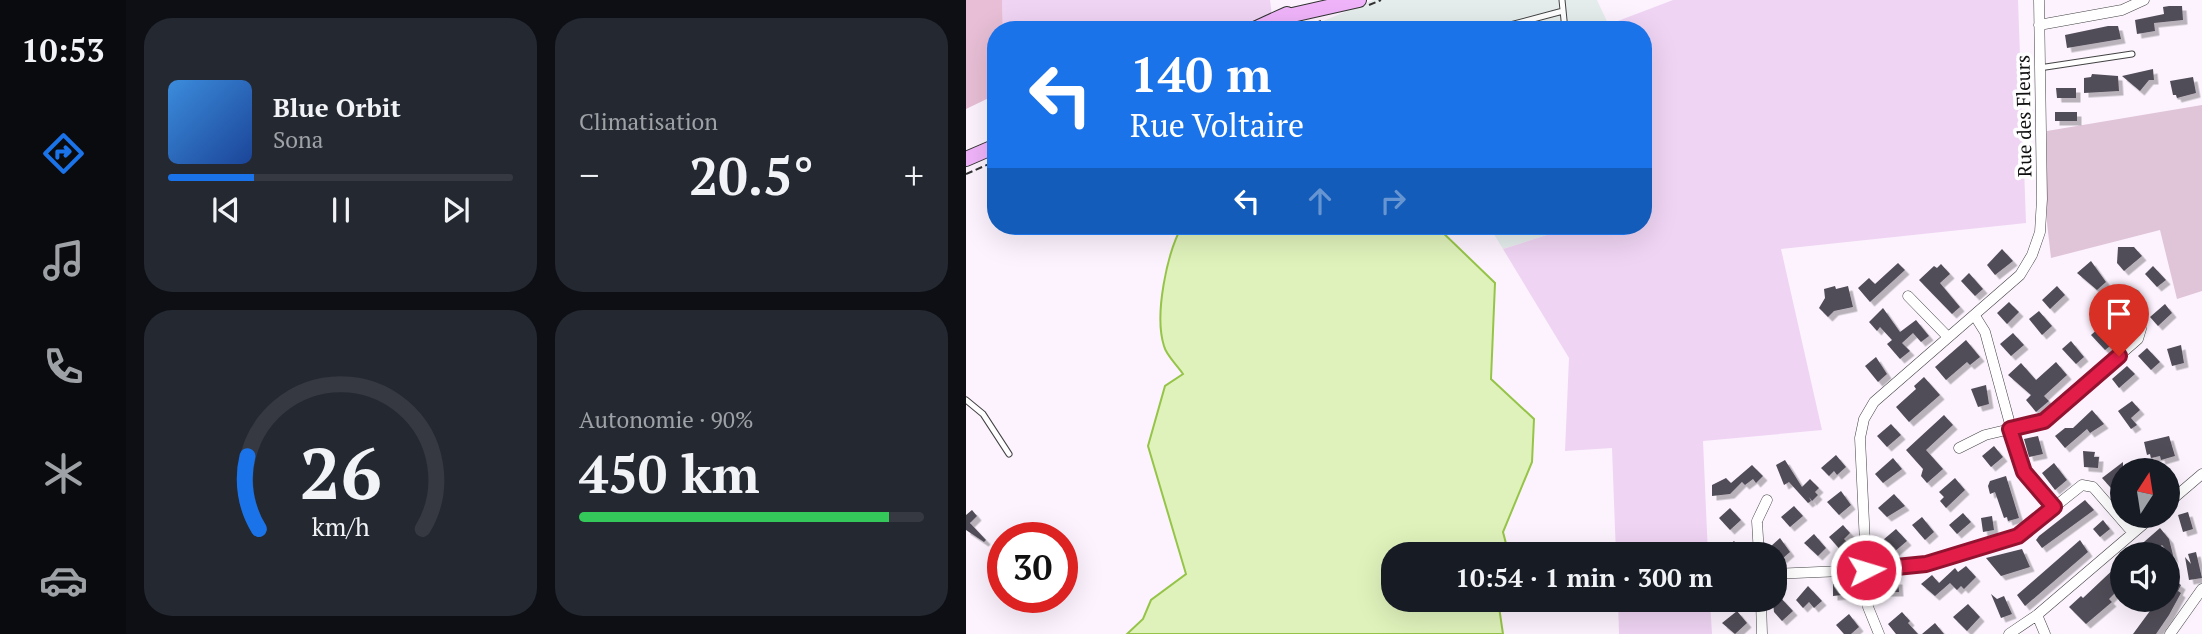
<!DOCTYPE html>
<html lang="fr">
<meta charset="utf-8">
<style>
:root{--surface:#171b24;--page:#242831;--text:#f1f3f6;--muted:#9ea1a6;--line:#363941;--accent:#1a73e8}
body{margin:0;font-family:"PT Serif",serif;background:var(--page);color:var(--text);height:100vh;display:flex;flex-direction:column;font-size:26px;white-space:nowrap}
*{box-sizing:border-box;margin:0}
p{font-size:23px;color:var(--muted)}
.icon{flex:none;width:38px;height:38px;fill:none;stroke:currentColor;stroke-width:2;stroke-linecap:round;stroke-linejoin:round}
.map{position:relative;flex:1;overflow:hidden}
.drawer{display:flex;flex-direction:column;gap:18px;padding:18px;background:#0d0f14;width:840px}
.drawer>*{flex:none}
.top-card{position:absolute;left:21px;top:21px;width:665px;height:214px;border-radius:28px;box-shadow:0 7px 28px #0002;background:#1a73e8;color:#fff;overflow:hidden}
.needle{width:46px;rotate:12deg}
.controls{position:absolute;left:1144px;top:458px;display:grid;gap:14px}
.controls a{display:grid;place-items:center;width:70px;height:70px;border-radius:50%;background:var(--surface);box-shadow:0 7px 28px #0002;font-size:35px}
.speed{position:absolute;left:21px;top:522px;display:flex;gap:14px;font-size:35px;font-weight:700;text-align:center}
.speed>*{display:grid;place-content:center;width:91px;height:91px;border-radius:50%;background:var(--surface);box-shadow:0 7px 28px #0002;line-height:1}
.speed .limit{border:10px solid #d22;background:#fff;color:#111}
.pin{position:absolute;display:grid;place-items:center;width:60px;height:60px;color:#fff;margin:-72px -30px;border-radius:50% 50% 50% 0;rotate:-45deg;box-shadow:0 0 7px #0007}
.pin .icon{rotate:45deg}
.me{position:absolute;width:77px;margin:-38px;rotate:85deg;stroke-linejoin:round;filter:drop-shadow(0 0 5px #0008)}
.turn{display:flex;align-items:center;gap:24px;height:147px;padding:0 28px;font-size:32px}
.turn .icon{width:91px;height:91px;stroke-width:2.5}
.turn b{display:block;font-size:49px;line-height:60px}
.lanes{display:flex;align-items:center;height:66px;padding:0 28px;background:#0003;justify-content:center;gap:35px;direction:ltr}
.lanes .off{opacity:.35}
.big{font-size:52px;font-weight:600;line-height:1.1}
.drawer .tile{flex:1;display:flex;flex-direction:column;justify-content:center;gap:10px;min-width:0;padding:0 24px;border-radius:28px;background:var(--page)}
.drawer .dial{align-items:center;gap:0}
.dial svg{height:182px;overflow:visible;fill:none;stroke:var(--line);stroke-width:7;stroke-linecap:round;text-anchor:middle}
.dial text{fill:var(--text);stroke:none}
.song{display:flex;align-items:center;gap:21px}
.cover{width:84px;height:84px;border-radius:10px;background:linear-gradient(135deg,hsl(210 70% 55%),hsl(220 70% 35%))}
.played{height:7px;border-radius:4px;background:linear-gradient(90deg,var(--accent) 25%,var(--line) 25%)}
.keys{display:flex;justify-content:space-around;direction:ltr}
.heat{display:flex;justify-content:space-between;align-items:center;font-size:38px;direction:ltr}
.charge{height:10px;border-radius:5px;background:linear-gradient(90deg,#34c759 90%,var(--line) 0)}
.drawer .tiles{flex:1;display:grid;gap:18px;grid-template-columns:repeat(2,1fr)}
.trip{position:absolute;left:415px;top:542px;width:406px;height:70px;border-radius:28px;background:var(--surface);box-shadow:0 7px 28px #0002;font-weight:600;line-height:70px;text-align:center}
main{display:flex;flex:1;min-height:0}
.dock{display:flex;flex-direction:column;width:126px;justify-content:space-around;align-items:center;background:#090b0e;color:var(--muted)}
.dock .icon{width:49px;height:49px}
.dock .on{color:var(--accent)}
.dock b{font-size:32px;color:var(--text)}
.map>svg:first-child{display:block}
</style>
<main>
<nav class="dock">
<b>10:53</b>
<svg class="icon on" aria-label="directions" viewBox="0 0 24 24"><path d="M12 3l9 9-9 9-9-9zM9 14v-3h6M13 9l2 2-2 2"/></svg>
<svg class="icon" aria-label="music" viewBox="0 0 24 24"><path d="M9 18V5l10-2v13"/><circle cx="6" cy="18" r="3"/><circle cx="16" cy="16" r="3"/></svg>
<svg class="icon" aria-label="phone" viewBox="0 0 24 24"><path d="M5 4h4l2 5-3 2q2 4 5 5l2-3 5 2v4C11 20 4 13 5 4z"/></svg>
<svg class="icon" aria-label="climate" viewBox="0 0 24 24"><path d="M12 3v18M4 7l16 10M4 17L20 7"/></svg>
<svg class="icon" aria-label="car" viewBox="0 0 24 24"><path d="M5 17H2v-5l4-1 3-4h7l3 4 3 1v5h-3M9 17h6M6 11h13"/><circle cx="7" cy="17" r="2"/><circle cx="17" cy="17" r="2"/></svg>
</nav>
<section class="drawer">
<div class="tiles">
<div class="tile">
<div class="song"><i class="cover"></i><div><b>Blue Orbit</b><p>Sona</p></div></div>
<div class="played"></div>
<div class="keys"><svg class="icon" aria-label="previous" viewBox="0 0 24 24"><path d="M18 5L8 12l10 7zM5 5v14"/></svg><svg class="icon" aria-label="pause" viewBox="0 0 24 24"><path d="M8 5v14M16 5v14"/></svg><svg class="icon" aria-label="next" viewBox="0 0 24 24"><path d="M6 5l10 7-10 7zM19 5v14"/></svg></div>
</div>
<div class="tile"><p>Climatisation</p>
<div class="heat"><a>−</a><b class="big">20.5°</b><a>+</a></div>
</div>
<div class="tile dial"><svg viewBox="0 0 100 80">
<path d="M14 69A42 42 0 1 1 86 69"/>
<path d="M14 69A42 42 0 0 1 9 37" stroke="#1a73e8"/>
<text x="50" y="56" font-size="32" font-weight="700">26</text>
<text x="50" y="72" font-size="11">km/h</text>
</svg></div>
<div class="tile"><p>Autonomie · 90%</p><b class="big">450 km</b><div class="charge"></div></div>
</div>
</section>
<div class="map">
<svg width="1236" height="634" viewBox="0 0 1236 634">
<defs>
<filter id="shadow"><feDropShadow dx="4.5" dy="4.5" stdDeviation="0" flood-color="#0004"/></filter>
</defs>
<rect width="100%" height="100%" fill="#fcf3fe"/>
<path fill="#e5edec" d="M 407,0 L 631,0 L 645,30 L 336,30 Z
M 523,226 L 609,226 L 537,249 Z"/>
<path fill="#efd4f3" d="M 36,0 L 304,0 L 306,16 L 270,30 L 37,30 Z
M 707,0 L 1052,0 L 1060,223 L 815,249 L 856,430 L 737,441 L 742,555 L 650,555 L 646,448 L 599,451 L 603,358 L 537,249 L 609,226 L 677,226 L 677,30 L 645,30 L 644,24 Z
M 652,600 L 744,600 L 746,634 L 653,634 Z"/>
<path fill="#e7bed5" d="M 0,0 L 36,0 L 37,30 L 30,30 L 27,96 L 0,109 Z"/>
<path fill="#e0c4d8" d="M 1236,105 L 1236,291 L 1211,299 L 1194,230 L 1085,258 L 1081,223 L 1081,131 Z"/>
<path fill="#dff2bb" stroke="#96c448" stroke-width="2" d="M 216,226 L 470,226 L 529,283 L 525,379 L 568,419 L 566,462 L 537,532 L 543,555 L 427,555 L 427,600 L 532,600 L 537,634 L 161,634 L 177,619 L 185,600 L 220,574 L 182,446 L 199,386 L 217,374 C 211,365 200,355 198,346 C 188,315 201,253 216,226 Z"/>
<path fill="#514d58" filter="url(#shadow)" d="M 1203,6 L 1216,6 L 1217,20 L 1188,23 L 1189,31 L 1171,34 L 1169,20 L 1198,14 L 1197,7 Z
M 1142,26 L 1152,26 L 1155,39 L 1101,48 L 1099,35 Z
M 1187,69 L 1188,80 L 1183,80 L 1174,91 L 1156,76 Z
M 1126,74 L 1152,76 L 1153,91 L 1118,93 L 1118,78 L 1125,77 Z
M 1227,77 L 1230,93 L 1211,98 L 1210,95 L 1207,95 L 1204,81 Z
M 1090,88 L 1110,88 L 1110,98 L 1091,98 Z
M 1089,112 L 1111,112 L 1111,121 L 1089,121 Z
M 1152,247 L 1168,247 L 1176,256 L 1158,271 L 1151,263 Z
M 1036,249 L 1047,261 L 1029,275 L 1021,265 Z
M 1125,261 L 1140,282 L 1131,290 L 1111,273 Z
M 932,263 L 939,270 L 904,302 L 892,288 L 903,278 L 909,284 Z
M 975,264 L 984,274 L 974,283 L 994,307 L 986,314 L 953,280 L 968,266 L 971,268 Z
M 1187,266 L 1200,280 L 1191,287 L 1179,274 Z
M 1003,273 L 1017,289 L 1009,296 L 995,281 Z
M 869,286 L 870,289 L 882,286 L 887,307 L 868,311 L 862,317 L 853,308 L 859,298 L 858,289 Z
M 1091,286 L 1099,295 L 1084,309 L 1076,300 Z
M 1043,302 L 1053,312 L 1041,324 L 1031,313 Z
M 1145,302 L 1161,320 L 1153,326 L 1136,310 Z
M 1199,304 L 1206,313 L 1192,326 L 1184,317 Z
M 917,308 L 934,332 L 950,320 L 963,336 L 955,342 L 947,333 L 936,343 L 944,351 L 934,359 L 921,344 L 926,340 L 914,327 L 911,331 L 903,322 Z
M 1073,311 L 1086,326 L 1076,335 L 1063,319 Z
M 1134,327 L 1148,343 L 1139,350 L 1125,335 Z
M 1047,333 L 1058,345 L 1045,356 L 1034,344 Z
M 1000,340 L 1014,357 L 1004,365 L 1001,362 L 980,380 L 969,367 Z
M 1105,341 L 1118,357 L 1110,364 L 1096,349 Z
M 1215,345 L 1218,363 L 1206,366 L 1201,349 Z
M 1181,348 L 1194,362 L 1185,370 L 1172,356 Z
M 910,357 L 921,374 L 912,382 L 899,366 Z
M 1090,362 L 1101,375 L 1078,396 L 1083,401 L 1070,412 L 1060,400 L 1065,395 L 1042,375 L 1055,363 L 1070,380 Z
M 1161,366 L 1169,374 L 1153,388 L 1146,379 Z
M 958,377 L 974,395 L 943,422 L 930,407 L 950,389 L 948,386 Z
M 1020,385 L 1023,404 L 1012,407 L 1005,389 Z
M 1166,401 L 1174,410 L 1165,418 L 1171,425 L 1165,429 L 1152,411 Z
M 1126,410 L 1138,424 L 1124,433 L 1121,429 L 1099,448 L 1089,436 L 1099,428 L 1107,428 Z
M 978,415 L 987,425 L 960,450 L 977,469 L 961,483 L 955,476 L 957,469 L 940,450 Z
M 925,424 L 935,435 L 921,447 L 911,436 Z
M 1072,436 L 1077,454 L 1063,457 L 1058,439 Z
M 1203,436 L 1209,456 L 1195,460 L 1194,456 L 1185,458 L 1184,454 L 1181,455 L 1178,442 Z
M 1028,446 L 1037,457 L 1025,467 L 1016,456 Z
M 1117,451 L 1129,452 L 1128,457 L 1133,457 L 1132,468 L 1118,467 Z
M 870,455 L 880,467 L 871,475 L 868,471 L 863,476 L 855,468 Z
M 927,458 L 936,469 L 917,483 L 909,474 Z
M 819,460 L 836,487 L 844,479 L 853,488 L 849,492 L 852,495 L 846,501 L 843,497 L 845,501 L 842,503 L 823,482 L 818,485 L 810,465 Z
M 1157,462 L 1157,481 L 1145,488 L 1136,478 Z
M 1088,463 L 1101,480 L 1089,490 L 1076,473 Z
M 786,465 L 797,476 L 790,483 L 787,479 L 779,485 L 776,482 L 764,494 L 746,496 L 746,485 L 760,478 L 765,483 Z
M 1040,476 L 1053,518 L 1042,521 L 1041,517 L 1038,518 L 1029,492 L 1024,494 L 1022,486 L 1024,481 Z
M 989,478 L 999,490 L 980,508 L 974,501 L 978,497 L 973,492 Z
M 875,491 L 885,505 L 873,515 L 861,502 Z
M 928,494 L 939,506 L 921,517 L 912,508 Z
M 1119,500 L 1128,510 L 1076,548 L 1070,540 L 1073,536 Z
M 828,506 L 837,516 L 824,527 L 815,517 Z
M 764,508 L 775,520 L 764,530 L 753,518 Z
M 6,510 L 11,516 L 4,523 L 20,540 L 18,542 L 0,530 L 0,515 Z
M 1222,512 L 1227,529 L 1217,532 L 1212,515 Z
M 997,513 L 1005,522 L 991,534 L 983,525 Z
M 1026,516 L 1028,530 L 1017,532 L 1015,518 Z
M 956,517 L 968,532 L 959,540 L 946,525 Z
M 1137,520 L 1144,529 L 1134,537 L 1127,529 Z
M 877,525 L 884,533 L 878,539 L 885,546 L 877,553 L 863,537 Z
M 1194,528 L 1203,539 L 1208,559 L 1196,545 L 1185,555 L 1163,555 Z
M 930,529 L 941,541 L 928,552 L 917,540 Z
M 848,534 L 860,548 L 852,556 L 838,543 Z
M 814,538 L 824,552 L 816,559 L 804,547 Z
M 1114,540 L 1122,552 L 1059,606 L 1051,595 Z
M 768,541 L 780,555 L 753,555 Z
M 1056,549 L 1064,567 L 1035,576 L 1020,558 Z
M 1230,552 L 1236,578 L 1223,580 L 1219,557 L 1225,564 L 1222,554 Z
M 1153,564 L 1157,568 L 1157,585 L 1143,599 L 1146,602 L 1120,624 L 1103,607 L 1115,596 L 1117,598 Z
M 1000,566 L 1010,577 L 998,589 L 995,586 L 991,590 L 984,583 L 969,596 L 955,584 L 966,575 L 973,583 L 989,568 L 992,572 Z
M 1205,578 L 1215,585 L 1212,591 L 1215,593 L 1203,615 L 1190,634 L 1167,634 L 1192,600 L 1202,600 Z
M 914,580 L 932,580 L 933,592 L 915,592 Z
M 884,582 L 885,594 L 867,596 L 867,584 Z
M 842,586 L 856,601 L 848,608 L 843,602 L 837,608 L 830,600 Z
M 1025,594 L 1031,599 L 1038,596 L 1046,614 L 1035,618 Z
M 814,597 L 827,611 L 816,621 L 808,612 L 807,603 Z
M 1002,604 L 1014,617 L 1001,631 L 987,617 Z
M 771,611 L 781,623 L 769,634 L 756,623 Z
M 936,612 L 944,621 L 942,623 L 952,634 L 930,634 L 922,624 Z
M 883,614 L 893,627 L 885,634 L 878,634 L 870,625 Z
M 969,623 L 978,634 L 956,634 Z"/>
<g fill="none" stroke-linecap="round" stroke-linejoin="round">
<g stroke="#434343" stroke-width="7">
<path id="service" d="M 596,0 L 599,30
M 525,30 L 597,11
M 1073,68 L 1166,54
M 0,400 L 17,414 L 43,454"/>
</g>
<g stroke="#434343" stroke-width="11">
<path id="minor" d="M 1073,25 L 1156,10 L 1178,0
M 942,296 L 982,337
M 1009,316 L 1019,332 L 1057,472 L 1088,507
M 993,448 L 1019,435 L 1078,421 L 1172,339 L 1175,329 L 1169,295
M 1202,503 L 1236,474
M 793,555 L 791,521 L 801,500
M 808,574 L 900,570 L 960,564 L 1052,536 L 1116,485 L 1127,487 L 1167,533
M 795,600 L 796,634
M 1071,615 L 1079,634
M 913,634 L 902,607 L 894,438 L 898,419 L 908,402 L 1054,275 L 1066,255 L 1074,232 L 1076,199 L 1073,0
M 1043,634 L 1071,615 L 1187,516
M 1204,634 L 1236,589"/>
</g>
<g stroke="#323232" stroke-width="16">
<path id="secondary" d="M 313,18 L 393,0
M 286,30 L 321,14
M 0,159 L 30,146"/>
</g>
<path stroke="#323232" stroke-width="2" stroke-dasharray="7 3.5" stroke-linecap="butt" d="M 403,5 L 415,0
M 333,30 L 355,21
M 0,174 L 30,161"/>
<use href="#service" stroke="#fff" stroke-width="5"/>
<use href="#minor" stroke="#fff" stroke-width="10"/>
<use href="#secondary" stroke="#efb3f9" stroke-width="14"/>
</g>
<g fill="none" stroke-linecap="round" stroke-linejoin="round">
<g stroke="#92132f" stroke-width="18">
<path id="route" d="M 900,570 L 960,564 L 1052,536 L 1088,507 L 1058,472 L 1044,429 L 1078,421 L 1153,356"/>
</g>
<use href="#route" stroke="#e11d48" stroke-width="12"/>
</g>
<g text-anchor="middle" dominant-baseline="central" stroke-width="7" stroke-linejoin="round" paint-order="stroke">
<g font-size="19" fill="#101010" stroke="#fff">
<text transform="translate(1057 116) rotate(-91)">Rue des Fleurs</text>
</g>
</g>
</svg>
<div class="controls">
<a><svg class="needle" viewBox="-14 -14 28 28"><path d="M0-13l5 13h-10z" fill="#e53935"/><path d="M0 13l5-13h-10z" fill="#9ea1a6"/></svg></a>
<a><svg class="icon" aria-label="sound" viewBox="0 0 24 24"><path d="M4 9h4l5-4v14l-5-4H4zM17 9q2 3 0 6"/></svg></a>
</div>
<div class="speed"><div class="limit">30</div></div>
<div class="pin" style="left:1153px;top:356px;background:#d93025"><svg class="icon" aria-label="arrive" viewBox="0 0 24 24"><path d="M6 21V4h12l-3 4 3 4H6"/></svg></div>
<svg class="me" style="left:900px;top:570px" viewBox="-20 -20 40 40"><circle r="17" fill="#e11d48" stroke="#fff" stroke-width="3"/><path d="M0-11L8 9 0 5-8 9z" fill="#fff"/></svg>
<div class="trip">10:54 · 1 min · 300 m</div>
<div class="top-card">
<div class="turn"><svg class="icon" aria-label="left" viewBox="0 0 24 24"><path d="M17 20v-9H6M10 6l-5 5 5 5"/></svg><div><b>140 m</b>Rue Voltaire</div></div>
<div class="lanes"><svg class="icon" aria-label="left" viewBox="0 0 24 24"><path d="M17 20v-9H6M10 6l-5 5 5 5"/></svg><svg class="icon off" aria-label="ahead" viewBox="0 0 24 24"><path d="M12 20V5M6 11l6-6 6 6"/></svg><svg class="icon off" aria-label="right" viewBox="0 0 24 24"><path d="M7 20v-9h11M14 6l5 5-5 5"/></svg></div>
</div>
</div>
</main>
